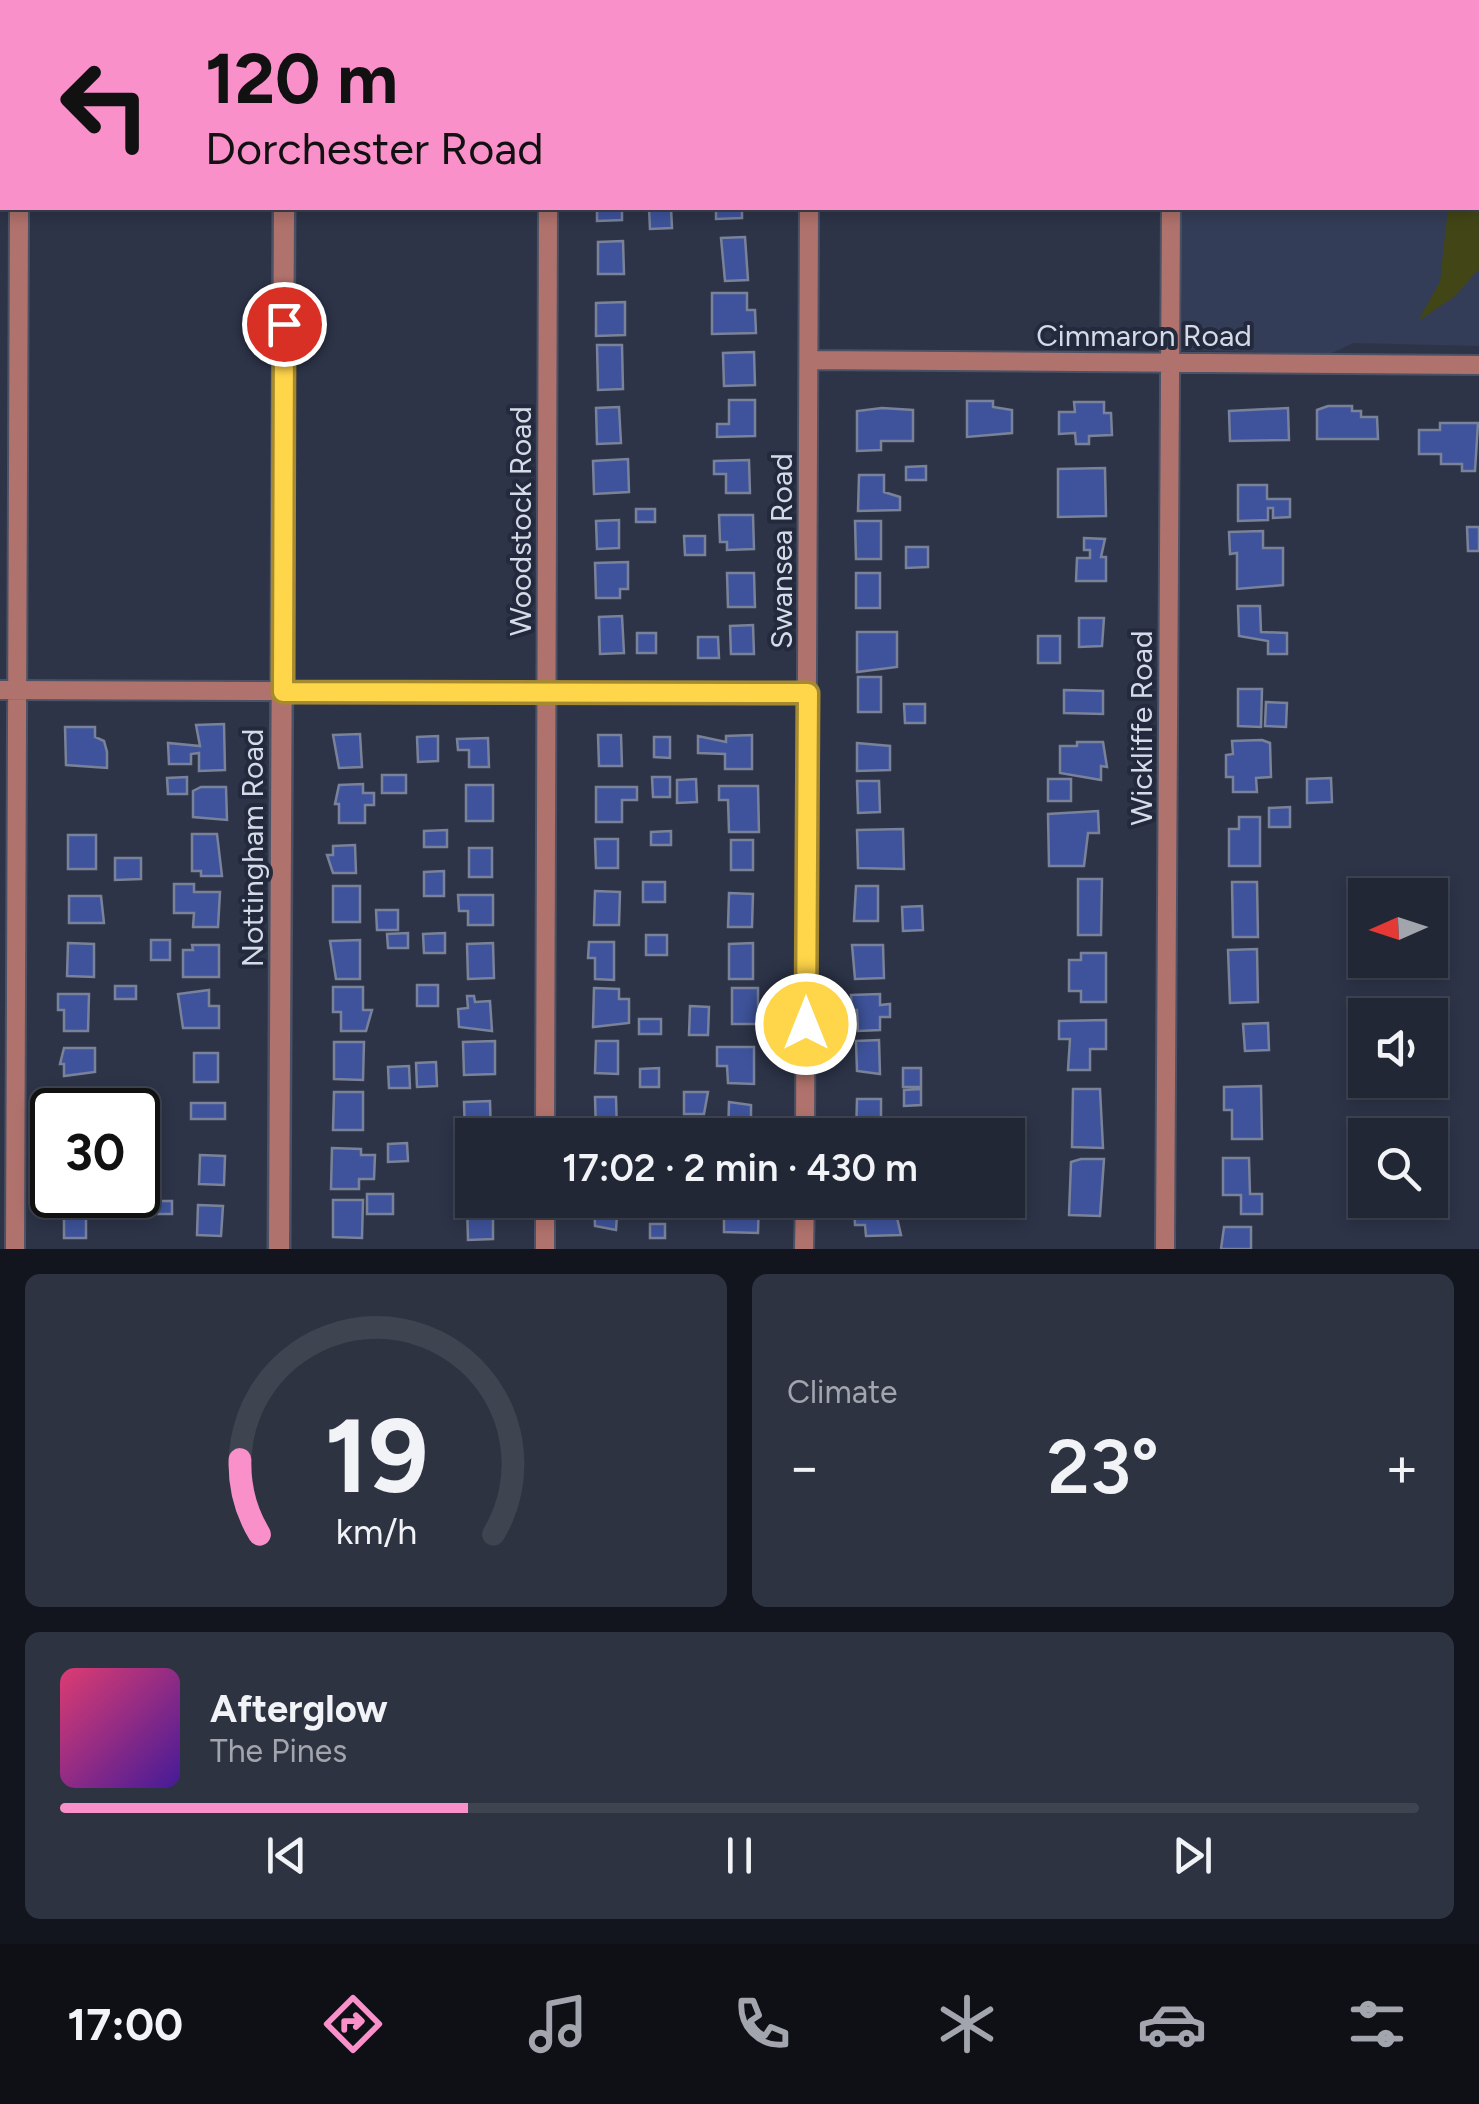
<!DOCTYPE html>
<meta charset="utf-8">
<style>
:root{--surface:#222736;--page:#2e3342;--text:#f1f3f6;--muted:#a2a5ad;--line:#3f4451;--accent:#f990ca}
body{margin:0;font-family:Figtree,sans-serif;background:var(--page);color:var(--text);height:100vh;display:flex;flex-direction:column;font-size:38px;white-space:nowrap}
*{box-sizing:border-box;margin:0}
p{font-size:32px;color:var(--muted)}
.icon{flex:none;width:55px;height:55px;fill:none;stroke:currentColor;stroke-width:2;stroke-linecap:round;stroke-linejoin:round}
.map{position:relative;height:1249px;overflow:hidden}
.details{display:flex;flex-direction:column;gap:25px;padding:25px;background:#13151e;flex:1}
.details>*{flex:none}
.banner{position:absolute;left:0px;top:0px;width:1480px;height:210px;box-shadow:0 5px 15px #0003,0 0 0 2px var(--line);background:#f990ca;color:#111;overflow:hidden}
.needle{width:65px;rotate:267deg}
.buttons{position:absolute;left:1348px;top:878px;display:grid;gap:20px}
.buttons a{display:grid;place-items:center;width:100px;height:100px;border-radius:0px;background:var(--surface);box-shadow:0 5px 15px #0003,0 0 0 2px var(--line);font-size:50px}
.speed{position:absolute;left:30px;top:1088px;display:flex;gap:20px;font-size:50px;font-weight:700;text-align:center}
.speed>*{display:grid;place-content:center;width:130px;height:130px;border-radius:50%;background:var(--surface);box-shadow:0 5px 15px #0003,0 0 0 2px var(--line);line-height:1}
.speed .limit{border:5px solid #111;border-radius:15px;background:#fff;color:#111}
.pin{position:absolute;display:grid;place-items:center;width:85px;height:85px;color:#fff;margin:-42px;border:5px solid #fff;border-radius:50%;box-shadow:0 2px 10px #0007}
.me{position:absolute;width:110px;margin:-55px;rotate:0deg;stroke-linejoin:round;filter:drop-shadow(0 0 8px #0008)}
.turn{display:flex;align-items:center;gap:35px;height:210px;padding:0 40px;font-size:45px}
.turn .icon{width:130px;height:130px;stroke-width:2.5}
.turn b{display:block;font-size:70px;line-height:85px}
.big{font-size:75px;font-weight:600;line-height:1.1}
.details .widget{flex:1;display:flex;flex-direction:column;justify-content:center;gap:15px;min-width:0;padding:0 35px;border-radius:15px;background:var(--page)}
.details .dial{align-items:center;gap:0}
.dial svg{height:260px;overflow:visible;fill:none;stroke:var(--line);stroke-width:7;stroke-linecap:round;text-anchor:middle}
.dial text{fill:var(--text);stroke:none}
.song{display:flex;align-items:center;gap:30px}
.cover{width:120px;height:120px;border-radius:15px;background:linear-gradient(135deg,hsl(340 70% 55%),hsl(260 70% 35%))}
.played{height:10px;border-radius:5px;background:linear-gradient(90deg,var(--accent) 30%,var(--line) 30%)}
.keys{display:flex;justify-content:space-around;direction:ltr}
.heat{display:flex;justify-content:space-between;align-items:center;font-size:55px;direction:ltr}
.details .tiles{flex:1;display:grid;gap:25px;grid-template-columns:1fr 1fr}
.widget:last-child{grid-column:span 2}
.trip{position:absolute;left:455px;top:1118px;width:570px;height:100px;border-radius:0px;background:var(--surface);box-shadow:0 5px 15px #0003,0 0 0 2px var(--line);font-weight:600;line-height:100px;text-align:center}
.tab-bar{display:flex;height:160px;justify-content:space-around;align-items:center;background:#0e1016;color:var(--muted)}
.tab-bar .icon{width:70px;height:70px}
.tab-bar .selected{color:var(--accent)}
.tab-bar b{font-size:45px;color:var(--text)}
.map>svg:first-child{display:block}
</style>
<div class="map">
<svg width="1479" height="1249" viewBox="0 0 1479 1249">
<rect width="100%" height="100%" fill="#2d3448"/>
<path fill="#343d57" d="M 1182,0 L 1479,0 L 1479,346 L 1353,343 L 1330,354 L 1182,350 L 1180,208 L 1478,208 L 1478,2 Z"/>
<path fill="#424616" d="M 1478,58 L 1479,269 L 1454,297 L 1418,321 L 1440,282 L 1448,208 L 1478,208 Z"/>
<path fill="#3e539b" stroke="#798299" stroke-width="2.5" d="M 1301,0 L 1447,0 L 1301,2 Z
M 597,208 L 622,208 L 622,220 L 597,221 Z
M 649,208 L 671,208 L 672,228 L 650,229 Z
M 716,208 L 742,208 L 742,218 L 716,219 Z
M 745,237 L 748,280 L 725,281 L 721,238 Z
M 623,241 L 624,274 L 598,274 L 598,242 Z
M 712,293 L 747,293 L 747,310 L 755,310 L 756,333 L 712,334 Z
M 625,302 L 625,335 L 596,336 L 596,303 Z
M 597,345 L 622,345 L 623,389 L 598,390 Z
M 754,352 L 755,385 L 724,386 L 723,353 Z
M 729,400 L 755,400 L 755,436 L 717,437 L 717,424 L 729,424 Z
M 967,401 L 993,401 L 993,407 L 1012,410 L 1012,433 L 967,437 Z
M 1074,402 L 1104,402 L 1104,413 L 1111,413 L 1112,435 L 1089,436 L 1089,444 L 1076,444 L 1075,433 L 1059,434 L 1059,412 L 1075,412 Z
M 1328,406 L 1352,406 L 1352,411 L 1361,411 L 1361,417 L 1377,417 L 1378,439 L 1317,439 L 1317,410 Z
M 619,407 L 621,443 L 597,444 L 596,408 Z
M 882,408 L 913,410 L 913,441 L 881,441 L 881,450 L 857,451 L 857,411 Z
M 1288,408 L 1289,440 L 1230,441 L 1229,411 Z
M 1440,423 L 1478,423 L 1475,471 L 1462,471 L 1462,464 L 1441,464 L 1441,454 L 1419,454 L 1419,430 L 1440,430 Z
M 628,459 L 629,492 L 594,494 L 593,461 Z
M 749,460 L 750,493 L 726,493 L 726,474 L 714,474 L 714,461 Z
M 926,466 L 926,480 L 906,480 L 906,467 Z
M 1105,468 L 1106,516 L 1058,517 L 1058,469 Z
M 859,475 L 884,475 L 884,492 L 900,497 L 900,510 L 858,511 Z
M 1238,485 L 1267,485 L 1267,499 L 1290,499 L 1290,517 L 1273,518 L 1273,508 L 1268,508 L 1268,520 L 1238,521 Z
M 636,509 L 655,509 L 655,522 L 636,522 Z
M 719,515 L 753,515 L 754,549 L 727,550 L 727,542 L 720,542 Z
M 619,520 L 619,548 L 597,549 L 596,521 Z
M 855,521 L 881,521 L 881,559 L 856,559 Z
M 1467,527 L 1479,527 L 1479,551 L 1468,551 Z
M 1263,531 L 1263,548 L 1283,548 L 1283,585 L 1237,589 L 1237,553 L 1230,554 L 1229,532 Z
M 684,536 L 705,536 L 705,555 L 685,555 Z
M 1084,538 L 1105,539 L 1101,557 L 1106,557 L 1106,581 L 1076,581 L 1077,558 L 1090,558 L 1090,550 L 1084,550 Z
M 906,547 L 928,547 L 928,567 L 906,568 Z
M 628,562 L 628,589 L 620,589 L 620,598 L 596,598 L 595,563 Z
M 727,573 L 754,573 L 755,607 L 728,607 Z
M 856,573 L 880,573 L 880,608 L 856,608 Z
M 1238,606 L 1260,606 L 1261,632 L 1287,633 L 1287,654 L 1268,654 L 1268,641 L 1239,636 Z
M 622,616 L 624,653 L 600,654 L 599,617 Z
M 1079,618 L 1104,618 L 1102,646 L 1079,647 Z
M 753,625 L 754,654 L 731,654 L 730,626 Z
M 857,632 L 897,632 L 897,667 L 857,672 Z
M 637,633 L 656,633 L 656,653 L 637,653 Z
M 1038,636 L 1060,636 L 1060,663 L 1038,663 Z
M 698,637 L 718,637 L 719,658 L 698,658 Z
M 858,677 L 881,677 L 881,712 L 858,712 Z
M 1238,689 L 1262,689 L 1261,727 L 1238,726 Z
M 1064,690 L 1103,691 L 1103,714 L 1064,713 Z
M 1266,702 L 1287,703 L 1286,727 L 1265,726 Z
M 904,704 L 925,704 L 925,723 L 905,723 Z
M 224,724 L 225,770 L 199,771 L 199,753 L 191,754 L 191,764 L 169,764 L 168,743 L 200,746 L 196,725 Z
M 65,727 L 95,727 L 95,737 L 104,741 L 107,752 L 107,768 L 66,765 Z
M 360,734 L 362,767 L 339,768 L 333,735 Z
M 598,735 L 621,735 L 622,766 L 599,766 Z
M 752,735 L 752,769 L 725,769 L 725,754 L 698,753 L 698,736 L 726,742 L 726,736 Z
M 438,736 L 438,761 L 418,762 L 417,737 Z
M 654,737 L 670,737 L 670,758 L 654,757 Z
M 488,738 L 489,767 L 469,767 L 469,750 L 458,750 L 457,739 Z
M 1262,740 L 1270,743 L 1271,777 L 1256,778 L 1257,792 L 1233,792 L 1233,777 L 1226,777 L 1226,755 L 1233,754 L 1232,741 Z
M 1077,742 L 1103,742 L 1107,767 L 1101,766 L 1101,780 L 1060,773 L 1060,746 L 1077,746 Z
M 857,743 L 890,746 L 890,770 L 857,771 Z
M 382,775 L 406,775 L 406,793 L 382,793 Z
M 187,777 L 187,794 L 168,794 L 167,778 Z
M 652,777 L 670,777 L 670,797 L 653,797 Z
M 1331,778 L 1332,802 L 1307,803 L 1307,779 Z
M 696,779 L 697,802 L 677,803 L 677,780 Z
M 1048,779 L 1071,779 L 1071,801 L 1048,801 Z
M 857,781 L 879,781 L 880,812 L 858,813 Z
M 363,784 L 363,793 L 374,793 L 374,805 L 365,805 L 365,823 L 339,823 L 339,804 L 335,804 L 339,785 Z
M 466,785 L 493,785 L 493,821 L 466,821 Z
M 719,786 L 758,786 L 759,832 L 729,832 L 728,800 L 719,800 Z
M 201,787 L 226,787 L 227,820 L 193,817 L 193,791 Z
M 596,787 L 637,787 L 637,800 L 622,800 L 622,822 L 596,822 Z
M 1290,807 L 1290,827 L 1269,827 L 1269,808 Z
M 1098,811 L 1099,833 L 1088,833 L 1084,866 L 1049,866 L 1048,814 Z
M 1239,817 L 1260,817 L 1260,866 L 1229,866 L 1229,829 L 1239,829 Z
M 903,829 L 904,869 L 858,868 L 857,830 Z
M 447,830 L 447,847 L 424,847 L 424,831 Z
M 671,831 L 671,845 L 651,845 L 651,832 Z
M 192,834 L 217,834 L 222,876 L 201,876 L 201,871 L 192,871 Z
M 68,835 L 96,835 L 96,869 L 68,869 Z
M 595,839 L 618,839 L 618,868 L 596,868 Z
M 731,840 L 753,840 L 753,870 L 731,870 Z
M 355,845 L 356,873 L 333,873 L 327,855 L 333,855 L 333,846 Z
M 469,848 L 492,848 L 492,877 L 469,877 Z
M 115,858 L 141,858 L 141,879 L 115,880 Z
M 444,871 L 444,896 L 424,896 L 424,872 Z
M 1078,879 L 1102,879 L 1101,935 L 1078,935 Z
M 643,882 L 665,882 L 665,902 L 643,902 Z
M 1232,882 L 1257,882 L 1258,937 L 1233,937 Z
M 174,884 L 194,884 L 194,892 L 220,892 L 218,927 L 193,927 L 194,913 L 174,913 Z
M 333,886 L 360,886 L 360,922 L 333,922 Z
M 856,886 L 878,886 L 878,921 L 854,921 Z
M 595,891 L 620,892 L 619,925 L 594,925 Z
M 729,893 L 753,894 L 752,927 L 728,927 Z
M 458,895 L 493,895 L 493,925 L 468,925 L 468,911 L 459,911 Z
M 69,896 L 101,896 L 104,923 L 69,923 Z
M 922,906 L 923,930 L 903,931 L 902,907 Z
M 376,910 L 398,910 L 398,930 L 377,930 Z
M 408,933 L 408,948 L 388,948 L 387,934 Z
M 445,933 L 445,953 L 424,953 L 423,934 Z
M 646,935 L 667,935 L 667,955 L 646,955 Z
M 151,940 L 170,940 L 170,960 L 151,960 Z
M 360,940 L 360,979 L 336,979 L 330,941 Z
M 589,942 L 614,942 L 614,980 L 595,979 L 595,958 L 588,958 Z
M 68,943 L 94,944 L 94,977 L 67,976 Z
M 493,943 L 494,978 L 468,979 L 467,944 Z
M 753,943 L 753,979 L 729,979 L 729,944 Z
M 192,945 L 219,945 L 219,977 L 183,977 L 183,950 L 193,950 Z
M 852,945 L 883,945 L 884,978 L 855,979 Z
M 1257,949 L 1258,1002 L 1230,1003 L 1228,950 Z
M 1081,953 L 1106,953 L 1106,1002 L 1081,1002 L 1081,991 L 1069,991 L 1069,960 L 1081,960 Z
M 417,985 L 438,985 L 438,1006 L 417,1006 Z
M 115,986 L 136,986 L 136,999 L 115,999 Z
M 333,987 L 363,987 L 363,1010 L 372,1010 L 366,1031 L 341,1031 L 341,1012 L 333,1012 Z
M 594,988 L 619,989 L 619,999 L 629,999 L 629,1023 L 593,1027 Z
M 732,988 L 758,988 L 758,1024 L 732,1024 Z
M 209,990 L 209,1006 L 219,1006 L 219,1028 L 183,1028 L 178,994 Z
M 58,994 L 89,994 L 88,1031 L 64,1031 L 64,1010 L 58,1010 Z
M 880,994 L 880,1005 L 890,1004 L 890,1017 L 880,1017 L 880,1030 L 858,1031 L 857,1010 L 851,1011 L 851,995 Z
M 467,996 L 474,996 L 475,1002 L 490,1001 L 492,1031 L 459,1027 L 458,1009 L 468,1008 Z
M 690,1006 L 709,1007 L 708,1035 L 689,1035 Z
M 639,1019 L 661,1019 L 661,1034 L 639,1034 Z
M 1106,1020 L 1106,1049 L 1090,1049 L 1090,1070 L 1068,1070 L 1070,1039 L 1059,1039 L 1059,1021 Z
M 1268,1023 L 1269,1050 L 1245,1051 L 1243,1024 Z
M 879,1040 L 880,1074 L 857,1071 L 856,1041 Z
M 495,1041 L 495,1074 L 464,1075 L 463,1042 Z
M 596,1041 L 618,1041 L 618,1074 L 595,1073 Z
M 334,1042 L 364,1042 L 363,1080 L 334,1079 Z
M 717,1047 L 754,1047 L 754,1084 L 728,1083 L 727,1066 L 717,1066 Z
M 64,1048 L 95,1048 L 95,1072 L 64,1076 L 64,1064 L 60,1064 Z
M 194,1053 L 218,1053 L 218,1082 L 194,1082 Z
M 436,1062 L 437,1086 L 417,1087 L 416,1063 Z
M 409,1066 L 410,1088 L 389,1088 L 388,1067 Z
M 659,1068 L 659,1087 L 640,1087 L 640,1069 Z
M 903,1068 L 921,1068 L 921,1087 L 903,1087 Z
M 1261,1086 L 1262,1139 L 1232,1139 L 1232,1110 L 1224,1110 L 1224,1087 Z
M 921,1089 L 921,1105 L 904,1106 L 904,1090 Z
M 1073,1089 L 1100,1089 L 1103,1148 L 1072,1147 Z
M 334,1092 L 363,1092 L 363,1130 L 333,1130 Z
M 684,1092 L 708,1092 L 704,1114 L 684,1114 Z
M 595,1097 L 616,1097 L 617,1133 L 596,1133 Z
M 64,1099 L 89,1099 L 89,1110 L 64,1110 Z
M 857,1099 L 881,1099 L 881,1134 L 856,1134 Z
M 490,1101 L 491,1135 L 465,1136 L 464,1102 Z
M 729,1102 L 751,1105 L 751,1134 L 728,1135 Z
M 191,1103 L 225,1103 L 225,1119 L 191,1119 Z
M 407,1143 L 408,1161 L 388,1162 L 388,1144 Z
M 332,1148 L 361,1149 L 361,1155 L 375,1155 L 374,1179 L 359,1179 L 359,1189 L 331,1189 Z
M 200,1155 L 225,1156 L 224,1185 L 199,1184 Z
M 467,1156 L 472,1156 L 472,1186 L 467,1186 Z
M 1223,1158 L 1249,1158 L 1250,1194 L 1262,1194 L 1262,1214 L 1241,1214 L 1241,1195 L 1223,1195 Z
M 1081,1159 L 1104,1159 L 1100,1216 L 1069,1215 L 1071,1162 Z
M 367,1194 L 393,1194 L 393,1214 L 367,1214 Z
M 333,1200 L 363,1200 L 362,1238 L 333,1237 Z
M 594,1200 L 618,1200 L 616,1230 L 595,1226 Z
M 724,1200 L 759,1200 L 758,1233 L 724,1232 Z
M 865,1200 L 893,1200 L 901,1235 L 866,1236 L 865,1225 L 855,1225 L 854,1204 Z
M 150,1201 L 172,1201 L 172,1214 L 150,1214 Z
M 493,1203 L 493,1239 L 468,1240 L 467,1204 Z
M 198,1205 L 223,1206 L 221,1236 L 197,1235 Z
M 64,1208 L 86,1208 L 86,1238 L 64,1238 Z
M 650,1224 L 665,1224 L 665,1238 L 650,1238 Z
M 1224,1227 L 1251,1227 L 1251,1249 L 1221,1249 Z"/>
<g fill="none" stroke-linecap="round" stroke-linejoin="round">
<g stroke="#4b5265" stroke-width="14">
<path id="service" d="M 1210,2 L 1210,0"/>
</g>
<g stroke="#4b5265" stroke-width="22">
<path id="minor" d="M 20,2 L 20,0
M 549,2 L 549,0
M 810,2 L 810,0
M 1172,2 L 1172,0
M 809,360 L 1479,365
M 0,690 L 808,693
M 545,1135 L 548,208
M 805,1135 L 809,208
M 15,1249 L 19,208
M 545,1249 L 545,1200
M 804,1249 L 805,1200
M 1165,1249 L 1171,208"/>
</g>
<g stroke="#4b5265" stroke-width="25">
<path id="tertiary" d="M 285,2 L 285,0
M 279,1249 L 284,208"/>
</g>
<use href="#service" stroke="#b0726c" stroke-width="9"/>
<use href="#minor" stroke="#b0726c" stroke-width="18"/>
<use href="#tertiary" stroke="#b0726c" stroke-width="20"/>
</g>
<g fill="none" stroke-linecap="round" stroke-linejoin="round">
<g stroke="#a68a30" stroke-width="25">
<path id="route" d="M 284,324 L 283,692 L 808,693 L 806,1024"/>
</g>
<use href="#route" stroke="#ffd54a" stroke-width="18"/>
</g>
<g text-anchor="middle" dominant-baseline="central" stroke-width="8" stroke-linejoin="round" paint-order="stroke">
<g font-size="30" fill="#d5dae7" stroke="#232a3d">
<text x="1144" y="335">Cimmaron Road</text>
<text transform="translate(520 521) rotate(-90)">Woodstock Road</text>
<text transform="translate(781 551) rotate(-90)">Swansea Road</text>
<text transform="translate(1141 728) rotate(-90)">Wickliffe Road</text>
<text transform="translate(252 848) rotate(-90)">Nottingham Road</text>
</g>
</g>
</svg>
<div class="buttons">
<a><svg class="needle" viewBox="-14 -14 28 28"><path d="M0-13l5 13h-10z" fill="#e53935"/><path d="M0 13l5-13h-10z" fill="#a2a5ad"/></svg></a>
<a><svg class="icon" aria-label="sound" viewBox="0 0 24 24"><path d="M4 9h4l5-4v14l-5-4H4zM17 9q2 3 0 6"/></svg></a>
<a><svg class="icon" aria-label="search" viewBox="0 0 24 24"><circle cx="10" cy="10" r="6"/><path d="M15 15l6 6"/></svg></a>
</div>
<div class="speed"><div class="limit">30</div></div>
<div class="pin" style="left:284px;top:324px;background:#d93025"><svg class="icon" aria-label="arrive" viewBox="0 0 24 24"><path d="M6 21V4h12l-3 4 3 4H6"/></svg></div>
<svg class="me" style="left:806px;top:1024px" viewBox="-20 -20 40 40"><circle r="17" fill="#ffd54a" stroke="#fff" stroke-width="3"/><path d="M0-11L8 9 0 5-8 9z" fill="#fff"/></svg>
<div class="trip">17:02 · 2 min · 430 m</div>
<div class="banner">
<div class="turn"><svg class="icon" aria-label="left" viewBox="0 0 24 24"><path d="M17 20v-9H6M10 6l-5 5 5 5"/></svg><div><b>120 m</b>Dorchester Road</div></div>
</div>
</div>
<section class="details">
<div class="tiles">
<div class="widget dial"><svg viewBox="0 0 100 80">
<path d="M14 69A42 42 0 1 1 86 69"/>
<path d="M14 69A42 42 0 0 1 8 46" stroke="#f990ca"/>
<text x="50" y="56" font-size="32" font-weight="700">19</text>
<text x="50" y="72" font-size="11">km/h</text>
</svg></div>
<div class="widget"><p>Climate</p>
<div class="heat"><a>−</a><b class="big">23°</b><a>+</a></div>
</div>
<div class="widget">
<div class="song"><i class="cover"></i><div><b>Afterglow</b><p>The Pines</p></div></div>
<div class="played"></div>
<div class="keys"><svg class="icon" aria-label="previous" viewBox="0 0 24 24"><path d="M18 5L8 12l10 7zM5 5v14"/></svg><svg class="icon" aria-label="pause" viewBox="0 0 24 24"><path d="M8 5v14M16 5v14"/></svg><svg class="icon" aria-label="next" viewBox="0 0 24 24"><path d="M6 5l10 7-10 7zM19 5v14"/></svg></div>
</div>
</div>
</section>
<nav class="tab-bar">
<b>17:00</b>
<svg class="icon selected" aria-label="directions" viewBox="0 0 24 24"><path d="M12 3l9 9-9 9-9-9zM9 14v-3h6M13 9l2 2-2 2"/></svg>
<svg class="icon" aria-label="music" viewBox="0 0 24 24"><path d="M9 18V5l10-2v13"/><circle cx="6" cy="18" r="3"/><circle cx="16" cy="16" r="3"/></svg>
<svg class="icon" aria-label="phone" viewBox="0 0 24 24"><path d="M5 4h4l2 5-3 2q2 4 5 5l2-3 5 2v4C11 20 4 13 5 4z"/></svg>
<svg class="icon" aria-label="climate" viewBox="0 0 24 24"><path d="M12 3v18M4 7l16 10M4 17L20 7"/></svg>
<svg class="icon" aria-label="car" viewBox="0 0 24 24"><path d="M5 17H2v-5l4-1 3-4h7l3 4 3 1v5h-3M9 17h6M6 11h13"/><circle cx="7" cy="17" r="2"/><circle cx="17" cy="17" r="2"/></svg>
<svg class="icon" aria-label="filters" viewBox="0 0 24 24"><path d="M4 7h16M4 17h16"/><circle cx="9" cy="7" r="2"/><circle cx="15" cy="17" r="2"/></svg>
</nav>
